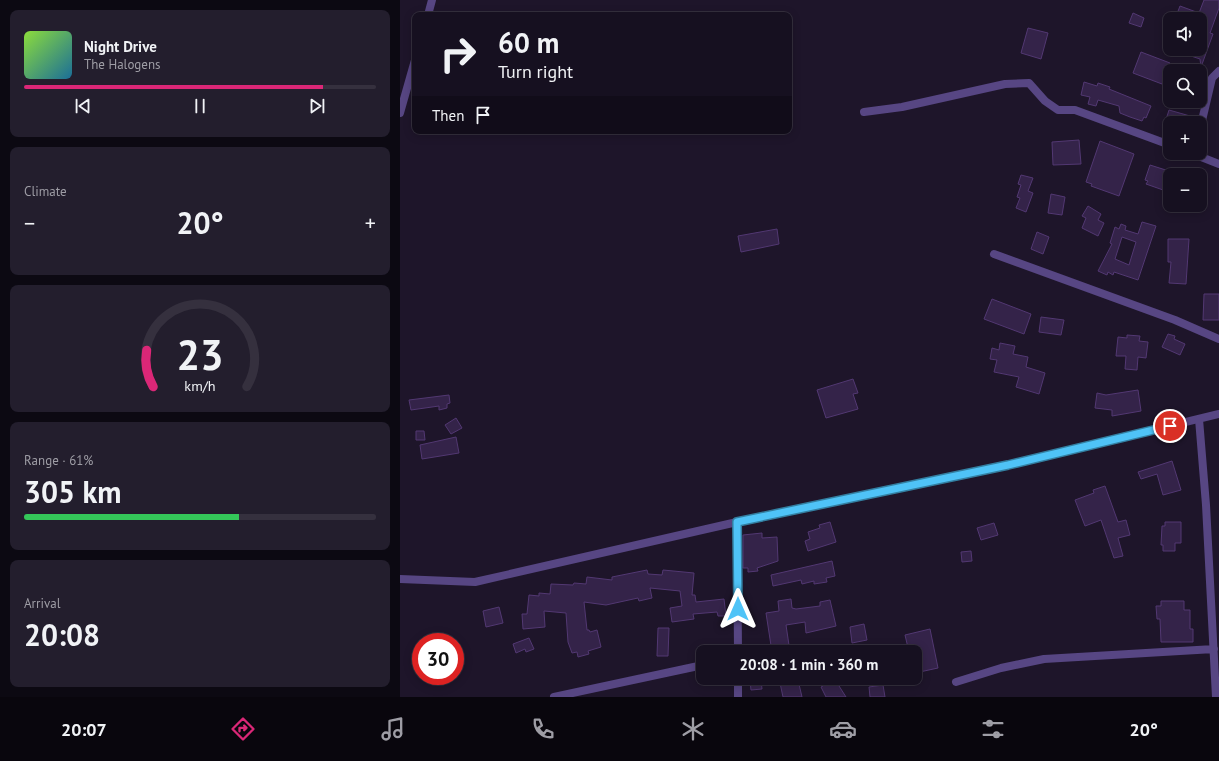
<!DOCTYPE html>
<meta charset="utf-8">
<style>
:root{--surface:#161020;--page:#231e2d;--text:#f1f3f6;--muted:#9e9da5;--line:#35303e;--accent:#db2777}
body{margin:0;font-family:"PT Sans",sans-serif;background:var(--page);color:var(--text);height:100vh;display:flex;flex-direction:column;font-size:15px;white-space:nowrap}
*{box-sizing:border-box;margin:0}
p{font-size:13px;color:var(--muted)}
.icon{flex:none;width:22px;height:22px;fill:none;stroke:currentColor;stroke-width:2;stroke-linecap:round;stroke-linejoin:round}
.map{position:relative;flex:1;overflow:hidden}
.details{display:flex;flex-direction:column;gap:10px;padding:10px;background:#0c0912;width:400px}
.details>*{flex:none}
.top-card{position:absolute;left:12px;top:12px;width:380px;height:122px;border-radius:8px;box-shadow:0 2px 10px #0003,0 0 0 1px var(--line);background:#161020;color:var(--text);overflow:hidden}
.controls{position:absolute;left:763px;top:12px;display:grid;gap:8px}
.controls a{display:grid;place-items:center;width:44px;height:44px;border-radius:8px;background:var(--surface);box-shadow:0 2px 10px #0003,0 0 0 1px var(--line);font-size:20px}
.speed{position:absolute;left:12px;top:633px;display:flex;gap:8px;font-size:20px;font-weight:700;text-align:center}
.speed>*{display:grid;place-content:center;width:52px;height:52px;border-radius:50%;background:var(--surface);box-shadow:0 2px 10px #0003,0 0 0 1px var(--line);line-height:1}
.speed .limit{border:6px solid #d22;background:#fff;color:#111}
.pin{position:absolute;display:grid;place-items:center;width:34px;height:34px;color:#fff;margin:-17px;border:2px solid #fff;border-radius:50%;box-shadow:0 1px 4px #0007}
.me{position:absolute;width:44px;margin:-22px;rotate:0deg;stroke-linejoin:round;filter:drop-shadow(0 0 3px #0008)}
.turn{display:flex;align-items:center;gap:14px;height:84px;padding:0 20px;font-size:18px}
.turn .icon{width:52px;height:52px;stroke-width:2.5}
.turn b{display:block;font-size:28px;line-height:34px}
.then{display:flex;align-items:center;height:38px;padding:0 20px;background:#0003;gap:8px;font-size:15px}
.big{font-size:30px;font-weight:700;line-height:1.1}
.details .widget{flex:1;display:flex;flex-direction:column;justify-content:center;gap:6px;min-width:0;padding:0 14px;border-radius:8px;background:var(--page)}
.details .dial{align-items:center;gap:0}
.dial svg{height:104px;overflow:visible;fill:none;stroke:var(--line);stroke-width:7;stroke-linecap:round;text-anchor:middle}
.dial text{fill:var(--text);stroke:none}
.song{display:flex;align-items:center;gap:12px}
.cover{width:48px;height:48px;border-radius:6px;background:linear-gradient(135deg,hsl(90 70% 55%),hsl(200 70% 35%))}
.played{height:4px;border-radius:2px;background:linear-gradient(90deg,var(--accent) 85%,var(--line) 85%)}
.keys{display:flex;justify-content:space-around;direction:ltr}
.heat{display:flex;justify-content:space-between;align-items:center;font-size:22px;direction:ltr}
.charge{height:6px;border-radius:3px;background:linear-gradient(90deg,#34c759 61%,var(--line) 0)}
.trip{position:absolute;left:296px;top:645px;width:226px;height:40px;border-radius:8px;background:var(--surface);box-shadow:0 2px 10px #0003,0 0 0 1px var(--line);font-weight:700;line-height:40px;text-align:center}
.menu{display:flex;height:64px;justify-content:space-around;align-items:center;background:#09060d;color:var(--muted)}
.menu .icon{width:28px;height:28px}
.menu .selected{color:var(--accent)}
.menu b{font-size:18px;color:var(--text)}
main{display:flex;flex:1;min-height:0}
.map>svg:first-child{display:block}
</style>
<main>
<section class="details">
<div class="widget">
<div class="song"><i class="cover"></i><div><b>Night Drive</b><p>The Halogens</p></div></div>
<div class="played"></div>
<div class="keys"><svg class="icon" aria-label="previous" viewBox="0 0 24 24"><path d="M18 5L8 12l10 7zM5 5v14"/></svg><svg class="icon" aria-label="pause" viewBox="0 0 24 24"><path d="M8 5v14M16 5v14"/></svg><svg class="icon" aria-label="next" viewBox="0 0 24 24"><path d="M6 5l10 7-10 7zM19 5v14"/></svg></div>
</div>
<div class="widget"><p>Climate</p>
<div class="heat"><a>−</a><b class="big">20°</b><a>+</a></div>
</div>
<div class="widget dial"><svg viewBox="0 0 100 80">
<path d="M14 69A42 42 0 1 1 86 69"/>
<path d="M14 69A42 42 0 0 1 9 41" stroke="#db2777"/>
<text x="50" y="56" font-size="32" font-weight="700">23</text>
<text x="50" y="72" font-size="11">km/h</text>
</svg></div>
<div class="widget"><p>Range · 61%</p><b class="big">305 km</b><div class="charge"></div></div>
<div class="widget"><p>Arrival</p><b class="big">20:08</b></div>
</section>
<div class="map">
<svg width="819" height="697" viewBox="0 0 819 697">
<rect width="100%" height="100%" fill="#1e152a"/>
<path fill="#342349" stroke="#523872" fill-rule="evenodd" d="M 804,0 L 819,0 L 819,8 L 810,33 L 813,34 L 801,67 L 800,59 L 788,55 L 790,49 L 800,49 L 800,19 L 775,19 L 780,6 L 799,13 Z
M 733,13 L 744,18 L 741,27 L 729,23 Z
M 628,28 L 648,33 L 641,59 L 621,53 Z
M 741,52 L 770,63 L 762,84 L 733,73 Z
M 684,82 L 697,86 L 698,83 L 710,87 L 709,89 L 751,106 L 746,118 L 744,117 L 742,121 L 730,117 L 720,113 L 719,106 L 698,100 L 696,106 L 688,104 L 690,97 L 681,95 Z
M 769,110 L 797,118 L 796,123 L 765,123 Z
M 679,140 L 681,164 L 653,165 L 652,142 Z
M 700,141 L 734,154 L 719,196 L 691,186 L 692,184 L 686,182 Z
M 750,165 L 772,172 L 766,191 L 746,184 L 748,181 L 745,180 Z
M 621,175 L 633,178 L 628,191 L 633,193 L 626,212 L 616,208 L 620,198 L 617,197 L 621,185 L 618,184 Z
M 651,194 L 665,197 L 662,215 L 648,213 Z
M 688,206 L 701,214 L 698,220 L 704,223 L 698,236 L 682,228 L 686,218 L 682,216 Z
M 742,222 L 756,226 L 738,280 L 714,272 L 713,275 L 708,272 L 707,275 L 698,271 L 712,244 L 710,243 L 715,227 L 719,229 L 721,224 L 726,226 L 725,230 L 738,234 ZM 722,237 L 736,242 L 729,265 L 715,259 Z
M 377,229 L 379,244 L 341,252 L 338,236 Z
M 637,232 L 649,237 L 643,254 L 631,249 Z
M 768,239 L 789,239 L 786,284 L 769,283 L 771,262 L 768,262 Z
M 804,294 L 819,294 L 819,320 L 803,320 Z
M 592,299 L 631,314 L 624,334 L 584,319 Z
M 641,317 L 664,320 L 661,335 L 639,332 Z
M 768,334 L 775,336 L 774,339 L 785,344 L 780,355 L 762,347 Z
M 727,335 L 740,336 L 739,341 L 748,342 L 746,358 L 738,357 L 737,370 L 725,369 L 726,356 L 716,356 L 718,337 L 727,338 Z
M 600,343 L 615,346 L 613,354 L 628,357 L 626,367 L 645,373 L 639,394 L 616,387 L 619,377 L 594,372 L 597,360 L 590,359 L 592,348 L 599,350 Z
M 453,379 L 458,393 L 453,394 L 458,409 L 426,418 L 417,390 Z
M 738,390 L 741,411 L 712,416 L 712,410 L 695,408 L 697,393 L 706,395 Z
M 49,395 L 50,403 L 47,404 L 47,408 L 39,410 L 39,406 L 11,410 L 9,400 Z
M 56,418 L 62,428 L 51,434 L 45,425 Z
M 16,431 L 24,431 L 25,440 L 16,440 Z
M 56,437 L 59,453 L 22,459 L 20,445 Z
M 772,461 L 781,490 L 763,495 L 757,474 L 741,479 L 738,472 Z
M 705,486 L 718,522 L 726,520 L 730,535 L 718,538 L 723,556 L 714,558 L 701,520 L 685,526 L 675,500 L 694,493 L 693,490 Z
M 430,522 L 436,542 L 408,551 L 405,541 L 410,539 L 408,532 L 420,528 L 419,525 Z
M 765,522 L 781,522 L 781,543 L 775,543 L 775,551 L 763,551 L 763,545 L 761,545 L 762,526 L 765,526 Z
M 594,523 L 598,535 L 581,540 L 577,528 Z
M 362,533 L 362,538 L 377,537 L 378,561 L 357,568 L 358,571 L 348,572 L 348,568 L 343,568 L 343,535 Z
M 571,551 L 572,561 L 562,562 L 561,552 Z
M 432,561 L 435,576 L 426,578 L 427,582 L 414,584 L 414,581 L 402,584 L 401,580 L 373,586 L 371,575 Z
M 247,570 L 248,574 L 262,575 L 263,570 L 294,573 L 292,595 L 295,595 L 296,602 L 324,599 L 326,616 L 318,616 L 317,612 L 293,614 L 294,619 L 272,622 L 270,608 L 282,606 L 280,591 L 250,588 L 252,598 L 239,601 L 238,598 L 206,605 L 184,602 L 187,630 L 189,630 L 190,632 L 197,630 L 201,647 L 188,651 L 189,654 L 178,657 L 177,652 L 172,653 L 168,642 L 166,613 L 144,611 L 145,627 L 123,629 L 122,614 L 127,614 L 129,595 L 139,596 L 139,593 L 150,594 L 151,584 L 173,585 L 174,583 L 186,584 L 187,577 L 212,580 L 212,577 Z
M 391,599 L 392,608 L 396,609 L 420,606 L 420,602 L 430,600 L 436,626 L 406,633 L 405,622 L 386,625 L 390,652 L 372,652 L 366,613 L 379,611 L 378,601 Z
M 761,601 L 784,601 L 784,610 L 790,610 L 790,629 L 793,629 L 793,642 L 761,642 L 760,619 L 757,619 L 756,606 L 761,606 Z
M 99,607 L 103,623 L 86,627 L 83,611 Z
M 464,624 L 467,640 L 452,643 L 450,627 Z
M 258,628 L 269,628 L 268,656 L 257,656 Z
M 530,629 L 538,668 L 515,673 L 515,652 L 509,652 L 505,635 Z
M 129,638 L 134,649 L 126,652 L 125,649 L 116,653 L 113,644 Z
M 428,678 L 434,678 L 446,697 L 426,697 L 421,687 L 423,686 L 421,682 Z
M 361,680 L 362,689 L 351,690 L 350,681 Z
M 398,680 L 402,697 L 383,697 L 380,683 Z
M 483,685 L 485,697 L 470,697 L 469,687 Z"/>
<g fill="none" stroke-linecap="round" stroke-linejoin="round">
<path stroke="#574683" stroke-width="8" d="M 28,15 L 32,0
M 464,112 L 502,107 L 605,84 L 629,83 L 645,101 L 658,110 L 675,110 L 770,145
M 0,113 L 15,60
M 800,129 L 812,78 L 819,71
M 791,153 L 819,164
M 594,254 L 775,320 L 819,339
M 799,419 L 806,505 L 816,697
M 337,522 L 338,652
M 0,579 L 75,582 L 337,522 L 608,465 L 819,414
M 556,682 L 601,668 L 644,659 L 814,649
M 154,697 L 303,665
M 338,697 L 338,678"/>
</g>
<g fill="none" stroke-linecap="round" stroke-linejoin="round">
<g stroke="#337fa1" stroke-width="10">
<path id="route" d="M 338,609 L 337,522 L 608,465 L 770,426"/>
</g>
<use href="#route" stroke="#4fc3f7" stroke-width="7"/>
</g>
</svg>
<div class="controls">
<a><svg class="icon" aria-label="sound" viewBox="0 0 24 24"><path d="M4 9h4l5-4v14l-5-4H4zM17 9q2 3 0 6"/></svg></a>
<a><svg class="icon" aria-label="search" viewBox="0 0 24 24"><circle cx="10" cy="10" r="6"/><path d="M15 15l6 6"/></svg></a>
<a>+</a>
<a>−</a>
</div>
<div class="speed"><div class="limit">30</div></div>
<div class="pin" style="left:770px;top:426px;background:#d93025"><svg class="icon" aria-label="arrive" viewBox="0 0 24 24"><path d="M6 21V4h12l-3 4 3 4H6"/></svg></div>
<svg class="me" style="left:338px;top:609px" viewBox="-20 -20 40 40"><path d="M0-17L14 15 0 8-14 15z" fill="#4fc3f7" stroke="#fff" stroke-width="4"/></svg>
<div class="trip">20:08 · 1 min · 360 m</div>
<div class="top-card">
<div class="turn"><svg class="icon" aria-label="right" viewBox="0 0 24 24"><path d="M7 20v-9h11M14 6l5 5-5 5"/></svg><div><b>60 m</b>Turn right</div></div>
<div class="then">Then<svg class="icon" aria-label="arrive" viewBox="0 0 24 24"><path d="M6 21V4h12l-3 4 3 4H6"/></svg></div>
</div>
</div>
</main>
<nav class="menu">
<b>20:07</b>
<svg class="icon selected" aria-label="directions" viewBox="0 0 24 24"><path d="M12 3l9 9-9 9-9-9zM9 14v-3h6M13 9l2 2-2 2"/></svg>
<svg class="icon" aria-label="music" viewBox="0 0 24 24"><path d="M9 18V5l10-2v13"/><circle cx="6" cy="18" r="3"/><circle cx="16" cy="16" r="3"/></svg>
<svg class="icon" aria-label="phone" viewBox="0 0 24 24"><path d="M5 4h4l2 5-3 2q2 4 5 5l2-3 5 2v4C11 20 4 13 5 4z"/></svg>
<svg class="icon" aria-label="climate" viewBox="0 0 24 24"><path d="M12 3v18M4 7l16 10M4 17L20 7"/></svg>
<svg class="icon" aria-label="car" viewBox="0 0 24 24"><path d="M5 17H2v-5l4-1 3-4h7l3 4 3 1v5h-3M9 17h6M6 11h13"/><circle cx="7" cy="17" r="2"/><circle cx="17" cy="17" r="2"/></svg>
<svg class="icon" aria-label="filters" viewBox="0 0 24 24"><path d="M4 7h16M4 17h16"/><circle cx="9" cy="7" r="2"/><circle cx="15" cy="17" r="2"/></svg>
<b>20°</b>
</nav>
